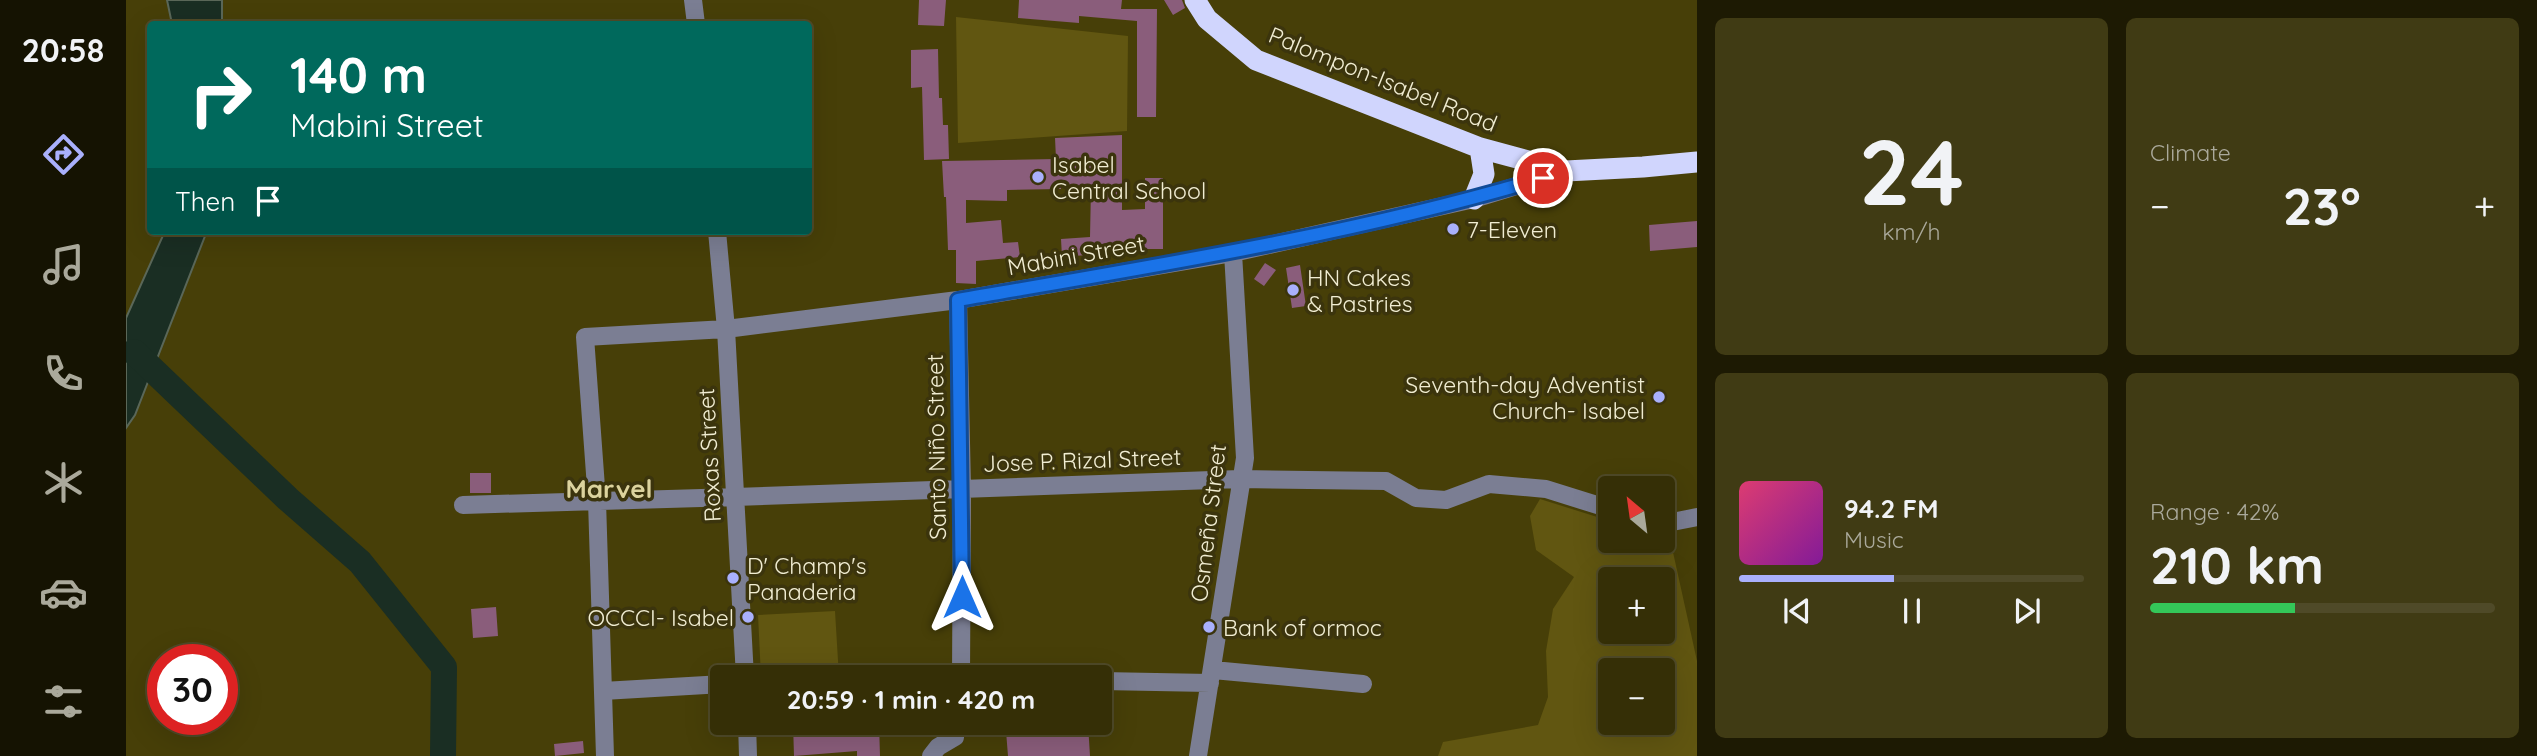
<!DOCTYPE html>
<meta charset="utf-8">
<style>
:root{--surface:#352f06;--page:#403b14;--text:#f1f3f6;--muted:#aaa99b;--line:#4f4a28;--accent:#a9b0fc}
body{margin:0;font-family:Quicksand,sans-serif;background:var(--page);color:var(--text);height:100vh;display:flex;flex-direction:column;font-size:26px;white-space:nowrap}
*{box-sizing:border-box;margin:0}
p{font-size:23px;color:var(--muted)}
.icon{flex:none;width:38px;height:38px;fill:none;stroke:currentColor;stroke-width:2;stroke-linecap:round;stroke-linejoin:round}
.map{position:relative;flex:1;overflow:hidden}
.details{display:flex;flex-direction:column;gap:18px;padding:18px;background:#1d1a03;width:840px}
.details>*{flex:none}
.guide{position:absolute;left:21px;top:21px;width:665px;height:214px;border-radius:7px;box-shadow:0 7px 28px #0002,0 0 0 2px var(--line);background:#00695c;color:#fff;overflow:hidden}
.needle{width:46px;rotate:331deg}
.tools{position:absolute;left:1472px;top:476px;display:grid;gap:14px}
.tools a{display:grid;place-items:center;width:77px;height:77px;border-radius:7px;background:var(--surface);box-shadow:0 7px 28px #0002,0 0 0 2px var(--line);font-size:35px}
.speed{position:absolute;left:21px;top:644px;display:flex;gap:14px;font-size:35px;font-weight:700;text-align:center}
.speed>*{display:grid;place-content:center;width:91px;height:91px;border-radius:50%;background:var(--surface);box-shadow:0 7px 28px #0002,0 0 0 2px var(--line);line-height:1}
.speed .limit{border:10px solid #d22;background:#fff;color:#111}
.pin{position:absolute;display:grid;place-items:center;width:60px;height:60px;color:#fff;margin:-30px;border:4px solid #fff;border-radius:50%;box-shadow:0 2px 7px #0007}
.me{position:absolute;width:77px;margin:-38px;rotate:0deg;stroke-linejoin:round;filter:drop-shadow(0 0 5px #0008)}
.turn{display:flex;align-items:center;gap:24px;height:147px;padding:0 28px;font-size:32px}
.turn .icon{width:91px;height:91px;stroke-width:2.5}
.turn b{display:block;font-size:49px;line-height:60px}
.then{display:flex;align-items:center;height:66px;padding:0 28px;background:#0003;gap:14px;font-size:26px}
.big{font-size:52px;font-weight:700;line-height:1.1}
.details .widget{flex:1;display:flex;flex-direction:column;justify-content:center;gap:10px;min-width:0;padding:0 24px;border-radius:10px;background:var(--page)}
.details .dial{align-items:center;gap:0}
.dial b{font-size:91px;line-height:1}
.song{display:flex;align-items:center;gap:21px}
.cover{width:84px;height:84px;border-radius:10px;background:linear-gradient(135deg,hsl(340 70% 55%),hsl(290 70% 35%))}
.played{height:7px;border-radius:4px;background:linear-gradient(90deg,var(--accent) 45%,var(--line) 45%)}
.keys{display:flex;justify-content:space-around;direction:ltr}
.heat{display:flex;justify-content:space-between;align-items:center;font-size:38px;direction:ltr}
.charge{height:10px;border-radius:5px;background:linear-gradient(90deg,#34c759 42%,var(--line) 0)}
.details .tiles{flex:1;display:grid;gap:18px;grid-template-columns:repeat(2,1fr)}
.trip{position:absolute;left:584px;top:665px;width:402px;height:70px;border-radius:7px;background:var(--surface);box-shadow:0 7px 28px #0002,0 0 0 2px var(--line);font-weight:700;line-height:70px;text-align:center}
main{display:flex;flex:1;min-height:0}
.tab-bar{display:flex;flex-direction:column;width:126px;justify-content:space-around;align-items:center;background:#151302;color:var(--muted)}
.tab-bar .icon{width:49px;height:49px}
.tab-bar .current{color:var(--accent)}
.tab-bar b{font-size:32px;color:var(--text)}
.map>svg:first-child{display:block}
</style>
<main>
<nav class="tab-bar">
<b>20:58</b>
<svg class="icon current" aria-label="directions" viewBox="0 0 24 24"><path d="M12 3l9 9-9 9-9-9zM9 14v-3h6M13 9l2 2-2 2"/></svg>
<svg class="icon" aria-label="music" viewBox="0 0 24 24"><path d="M9 18V5l10-2v13"/><circle cx="6" cy="18" r="3"/><circle cx="16" cy="16" r="3"/></svg>
<svg class="icon" aria-label="phone" viewBox="0 0 24 24"><path d="M5 4h4l2 5-3 2q2 4 5 5l2-3 5 2v4C11 20 4 13 5 4z"/></svg>
<svg class="icon" aria-label="climate" viewBox="0 0 24 24"><path d="M12 3v18M4 7l16 10M4 17L20 7"/></svg>
<svg class="icon" aria-label="car" viewBox="0 0 24 24"><path d="M5 17H2v-5l4-1 3-4h7l3 4 3 1v5h-3M9 17h6M6 11h13"/><circle cx="7" cy="17" r="2"/><circle cx="17" cy="17" r="2"/></svg>
<svg class="icon" aria-label="filters" viewBox="0 0 24 24"><path d="M4 7h16M4 17h16"/><circle cx="9" cy="7" r="2"/><circle cx="15" cy="17" r="2"/></svg>
</nav>
<div class="map">
<svg width="1571" height="756" viewBox="0 0 1571 756">
<rect width="100%" height="100%" fill="#473f08"/>
<path fill="#615611" fill-rule="evenodd" d="M 830,17 L 1002,36 L 1001,131 L 832,143 Z
M 1414,499 L 1484,521 L 1484,541 L 1536,541 L 1537,532 L 1543,534 L 1571,661 L 1571,756 L 1312,756 L 1317,742 L 1412,725 L 1422,697 L 1420,651 L 1427,609 L 1448,577 L 1410,550 L 1404,516 ZM 1484,579 L 1536,579 L 1536,632 L 1484,632 ZM 1484,670 L 1536,670 L 1536,723 L 1484,723 Z
M 709,611 L 713,677 L 635,677 L 632,615 Z"/>
<path fill="#1a2e23" stroke="#5a6758" stroke-width="2" d="M 41,0 L 96,0 L 96,24 L 46,24 Z
M 39,231 L 81,231 L 9,415 L 0,428 L 0,318 Z"/>
<g fill="none" stroke-linecap="round" stroke-linejoin="round">
<path stroke="#1a2e23" stroke-width="26" d="M 8,352 L 162,499 L 234,562 L 318,667 L 317,756"/>
</g>
<path fill="#8a5d7b" d="M 793,0 L 820,0 L 818,26 L 792,25 Z
M 893,0 L 996,0 L 995,9 L 1031,9 L 1030,117 L 1011,117 L 1011,21 L 953,16 L 953,23 L 892,18 Z
M 1038,0 L 1056,0 L 1059,8 L 1047,15 Z
M 812,49 L 813,98 L 816,98 L 817,125 L 822,125 L 823,159 L 798,160 L 796,87 L 785,88 L 785,50 Z
M 996,135 L 996,210 L 1019,209 L 1019,178 L 1037,178 L 1037,249 L 1011,249 L 1011,251 L 936,257 L 935,239 L 964,237 L 965,187 L 935,186 L 935,189 L 881,190 L 881,201 L 840,200 L 840,223 L 875,220 L 877,243 L 892,242 L 894,257 L 850,261 L 850,284 L 830,283 L 830,250 L 822,250 L 820,197 L 818,197 L 816,161 L 930,159 L 929,138 Z
M 1571,221 L 1571,247 L 1524,251 L 1523,225 Z
M 1139,263 L 1150,270 L 1138,286 L 1128,279 Z
M 1174,265 L 1180,306 L 1166,308 L 1160,268 Z
M 344,473 L 365,473 L 365,493 L 344,493 Z
M 370,607 L 372,636 L 347,638 L 345,609 Z
M 667,723 L 753,723 L 754,756 L 731,756 L 731,751 L 668,756 Z
M 962,724 L 964,756 L 882,756 L 880,731 Z
M 457,741 L 458,753 L 429,756 L 428,744 Z"/>
<g fill="none" stroke-linecap="round" stroke-linejoin="round">
<path stroke="#7b7e93" stroke-width="18" d="M 567,0 L 570,24
M 591,231 L 600,329 L 619,677
M 832,300 L 836,489 L 835,677
M 337,505 L 609,497 L 1114,479 L 1260,481 L 1290,498 L 1320,500 L 1363,484 L 1420,489 L 1484,509
M 1536,524 L 1571,517
M 1087,670 L 1237,684
M 975,681 L 1084,683
M 477,691 L 597,684
M 621,723 L 622,756
M 479,756 L 471,501 L 459,337 L 600,329 L 832,300 L 1107,253 L 1348,199 L 1440,171
M 805,756 L 812,747 L 829,737 L 830,723
M 1072,756 L 1119,458 L 1107,253"/>
<path stroke="#d0d5fd" stroke-width="21" d="M 1069,0 L 1081,19 L 1130,60 L 1354,148 L 1440,171 L 1517,167 L 1571,162
M 1348,199 L 1358,174 L 1354,148"/>
</g>
<g fill="none" stroke-linecap="round" stroke-linejoin="round">
<g stroke="#114b97" stroke-width="18">
<path id="route" d="M 836,597 L 832,300 C 1028,266 1226,235 1417,178"/>
</g>
<use href="#route" stroke="#1a73e8" stroke-width="12"/>
</g>
<g fill="#a9b0fc" stroke="#3b340d" stroke-width="2.5">
<circle cx="912" cy="177" r="7"/>
<circle cx="1327" cy="229" r="7"/>
<circle cx="1167" cy="290" r="7"/>
<circle cx="1533" cy="397" r="7"/>
<circle cx="607" cy="578" r="7"/>
<circle cx="622" cy="617" r="7"/>
<circle cx="1083" cy="627" r="7"/>
</g>
<g text-anchor="middle" dominant-baseline="central" stroke-width="7" stroke-linejoin="round" paint-order="stroke">
<g font-size="23" fill="#f1edd2" stroke="#3b340d">
<text transform="translate(1257 79) rotate(22)">Palompon-Isabel Road</text>
<text transform="translate(950 255) rotate(-10)">Mabini Street</text>
<text transform="translate(810 447) rotate(-91)">Santo Niño Street</text>
<text transform="translate(583 455) rotate(-93)">Roxas Street</text>
<text transform="translate(956 460) rotate(-2)">Jose P. Rizal Street</text>
<text transform="translate(1082 523) rotate(-83)">Osmeña Street</text>
</g>
<g font-size="23" fill="#f1edd2" stroke="#3b340d" text-anchor="start">
<text x="926" y="164">Isabel<tspan x="926" dy="26">Central School</tspan></text>
<text x="1341" y="229">7-Eleven</text>
<text x="1181" y="277">HN Cakes<tspan x="1181" dy="26">&amp; Pastries</tspan></text>
<text x="1519" y="384" text-anchor="end">Seventh-day Adventist<tspan x="1519" dy="26">Church- Isabel</tspan></text>
<text x="621" y="565">D' Champ's<tspan x="621" dy="26">Panaderia</tspan></text>
<text x="608" y="617" text-anchor="end">OCCCI- Isabel</text>
<text x="1097" y="627">Bank of ormoc</text>
</g>
<g font-size="26" font-weight="bold" fill="#dcd39e" stroke="#3b340d">
<text x="483" y="488">Marvel</text>
</g>
</g>
</svg>
<div class="tools">
<a><svg class="needle" viewBox="-14 -14 28 28"><path d="M0-13l5 13h-10z" fill="#e53935"/><path d="M0 13l5-13h-10z" fill="#aaa99b"/></svg></a>
<a>+</a>
<a>−</a>
</div>
<div class="speed"><div class="limit">30</div></div>
<div class="pin" style="left:1417px;top:178px;background:#d93025"><svg class="icon" aria-label="arrive" viewBox="0 0 24 24"><path d="M6 21V4h12l-3 4 3 4H6"/></svg></div>
<svg class="me" style="left:836px;top:597px" viewBox="-20 -20 40 40"><path d="M0-17L14 15 0 8-14 15z" fill="#1a73e8" stroke="#fff" stroke-width="4"/></svg>
<div class="trip">20:59 · 1 min · 420 m</div>
<div class="guide">
<div class="turn"><svg class="icon" aria-label="right" viewBox="0 0 24 24"><path d="M7 20v-9h11M14 6l5 5-5 5"/></svg><div><b>140 m</b>Mabini Street</div></div>
<div class="then">Then<svg class="icon" aria-label="arrive" viewBox="0 0 24 24"><path d="M6 21V4h12l-3 4 3 4H6"/></svg></div>
</div>
</div>
<section class="details">
<div class="tiles">
<div class="widget dial"><b>24</b><p>km/h</p></div>
<div class="widget"><p>Climate</p>
<div class="heat"><a>−</a><b class="big">23°</b><a>+</a></div>
</div>
<div class="widget">
<div class="song"><i class="cover"></i><div><b>94.2 FM</b><p>Music</p></div></div>
<div class="played"></div>
<div class="keys"><svg class="icon" aria-label="previous" viewBox="0 0 24 24"><path d="M18 5L8 12l10 7zM5 5v14"/></svg><svg class="icon" aria-label="pause" viewBox="0 0 24 24"><path d="M8 5v14M16 5v14"/></svg><svg class="icon" aria-label="next" viewBox="0 0 24 24"><path d="M6 5l10 7-10 7zM19 5v14"/></svg></div>
</div>
<div class="widget"><p>Range · 42%</p><b class="big">210 km</b><div class="charge"></div></div>
</div>
</section>
</main>
